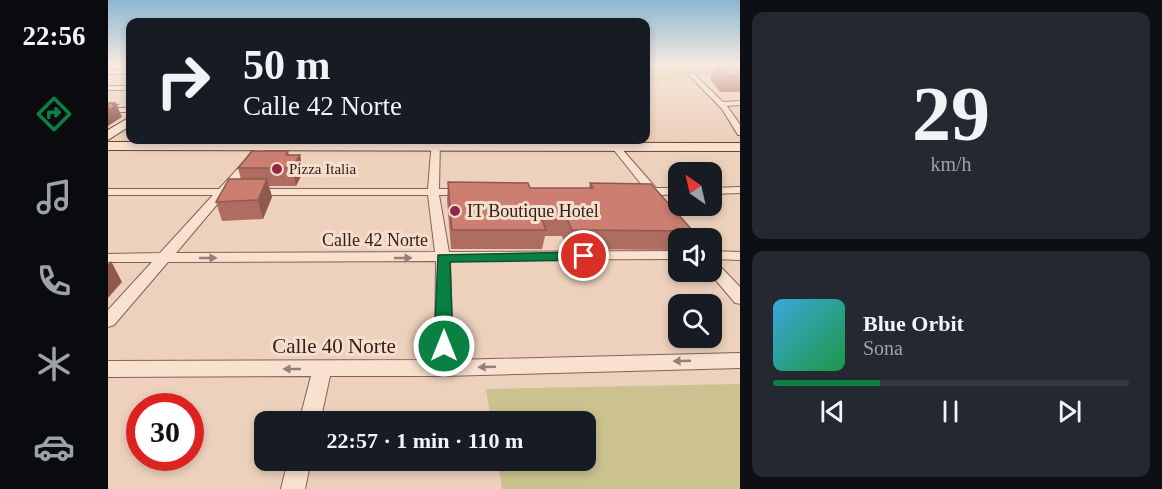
<!DOCTYPE html>
<html lang="es">
<meta charset="utf-8">
<style>
:root{--surface:#171b24;--page:#242831;--text:#f1f3f6;--muted:#9ea1a6;--line:#363941;--accent:#0b8043}
body{margin:0;font-family:"Times New Roman",serif;background:var(--page);color:var(--text);height:100vh;display:flex;flex-direction:column;font-size:22px;white-space:nowrap}
*{box-sizing:border-box;margin:0}
p{font-size:20px;color:var(--muted)}
.icon{flex:none;width:33px;height:33px;fill:none;stroke:currentColor;stroke-width:2;stroke-linecap:round;stroke-linejoin:round}
.map{position:relative;flex:1;overflow:hidden}
.side{display:flex;flex-direction:column;gap:12px;padding:12px;background:#0d0f14;width:422px}
.side>*{flex:none}
.hud{position:absolute;left:18px;top:18px;width:524px;height:126px;border-radius:12px;box-shadow:0 3px 9px #0003;background:#171b24;color:var(--text);overflow:hidden}
.needle{width:39px;rotate:326deg}
.tools{position:absolute;left:560px;top:162px;display:grid;gap:12px}
.tools a{display:grid;place-items:center;width:54px;height:54px;border-radius:12px;background:var(--surface);box-shadow:0 3px 9px #0003;font-size:30px}
.speed{position:absolute;left:18px;top:393px;display:flex;gap:12px;font-size:30px;font-weight:700;text-align:center}
.speed>*{display:grid;place-content:center;width:78px;height:78px;border-radius:50%;background:var(--surface);box-shadow:0 3px 9px #0003;line-height:1}
.speed .limit{border:9px solid #d22;background:#fff;color:#111}
.pin{position:absolute;display:grid;place-items:center;width:51px;height:51px;color:#fff;margin:-26px;border:3px solid #fff;border-radius:50%;box-shadow:0 2px 6px #0007}
.me{position:absolute;width:66px;margin:-33px;rotate:0deg;stroke-linejoin:round;filter:drop-shadow(0 0 4px #0008)}
.turn{display:flex;align-items:center;gap:21px;height:126px;padding:0 18px;font-size:27px}
.turn .icon{width:78px;height:78px;stroke-width:2.5}
.turn b{display:block;font-size:42px;line-height:51px}
.side .card{flex:1;display:flex;flex-direction:column;justify-content:center;gap:9px;min-width:0;padding:0 21px;border-radius:12px;background:var(--page)}
.side .dial{align-items:center;gap:0}
.dial b{font-size:78px;line-height:1}
.song{display:flex;align-items:center;gap:18px}
.cover{width:72px;height:72px;border-radius:9px;background:linear-gradient(135deg,hsl(200 70% 55%),hsl(140 70% 35%))}
.played{height:6px;border-radius:3px;background:linear-gradient(90deg,var(--accent) 30%,var(--line) 30%)}
.keys{display:flex;justify-content:space-around;direction:ltr}
.trip{position:absolute;left:146px;top:411px;width:342px;height:60px;border-radius:12px;background:var(--surface);box-shadow:0 3px 9px #0003;font-weight:600;line-height:60px;text-align:center}
main{display:flex;flex:1;min-height:0}
.tab-bar{display:flex;flex-direction:column;width:108px;justify-content:space-around;align-items:center;background:#090b0e;color:var(--muted)}
.tab-bar .icon{width:42px;height:42px}
.tab-bar .on{color:var(--accent)}
.tab-bar b{font-size:27px;color:var(--text)}
.map>svg:first-child{display:block}
</style>
<main>
<nav class="tab-bar">
<b>22:56</b>
<svg class="icon on" aria-label="directions" viewBox="0 0 24 24"><path d="M12 3l9 9-9 9-9-9zM9 14v-3h6M13 9l2 2-2 2"/></svg>
<svg class="icon" aria-label="music" viewBox="0 0 24 24"><path d="M9 18V5l10-2v13"/><circle cx="6" cy="18" r="3"/><circle cx="16" cy="16" r="3"/></svg>
<svg class="icon" aria-label="phone" viewBox="0 0 24 24"><path d="M5 4h4l2 5-3 2q2 4 5 5l2-3 5 2v4C11 20 4 13 5 4z"/></svg>
<svg class="icon" aria-label="climate" viewBox="0 0 24 24"><path d="M12 3v18M4 7l16 10M4 17L20 7"/></svg>
<svg class="icon" aria-label="car" viewBox="0 0 24 24"><path d="M5 17H2v-5l4-1 3-4h7l3 4 3 1v5h-3M9 17h6M6 11h13"/><circle cx="7" cy="17" r="2"/><circle cx="17" cy="17" r="2"/></svg>
</nav>
<div class="map">
<svg width="633" height="489" viewBox="0 0 633 489">
<rect width="100%" height="100%" fill="#edd1bc"/>
<path fill="#cbc290" d="M 537,65 L 632,65 L 632,72 L 537,83 Z
M 632,384 L 632,489 L 394,489 L 390,461 L 477,460 L 477,422 L 383,421 L 378,389 Z"/>
<g fill="none" stroke-linecap="round" stroke-linejoin="round">
<g stroke="#846256" stroke-width="2">
<path id="street" d="M 0,70 L 22,70 L 22,74 L 0,74 Z
M 581,73 L 585,73 L 615,102 L 633,101 L 633,105 L 619,106 L 633,126 L 633,135 L 630,135 L 614,109 L 581,75 Z
M 0,86 L 22,86 L 22,90 L 0,90 Z
M 0,108 L 22,108 L 22,112 L 0,112 Z
M 156,140 L 164,140 L 123,189 L 320,189 L 324,140 L 332,140 L 331,189 L 358,189 L 364,192 L 358,195 L 331,195 L 341,252 L 570,251 L 570,259 L 342,260 L 345,360 L 633,353 L 633,368 L 336,376 L 222,376 L 212,422 L 191,422 L 203,376 L 0,377 L 0,361 L 327,360 L 328,261 L 60,262 L 6,325 L 0,327 L 0,310 L 44,262 L 0,262 L 0,254 L 52,253 L 105,195 L 0,195 L 0,189 L 111,189 ZM 117,195 L 320,195 L 327,252 L 68,253 Z
M 498,140 L 506,140 L 548,188 L 570,188 L 570,194 L 554,195 L 553,198 L 549,199 L 542,195 L 529,194 L 529,190 L 537,189 Z
M 633,187 L 633,193 L 603,194 L 603,188 Z
M 603,251 L 633,252 L 633,260 L 603,259 Z
M 603,260 L 608,262 L 633,288 L 633,304 L 627,303 L 601,272 L 603,272 Z
M 180,460 L 203,460 L 197,489 L 173,489 Z"/>
</g>
<g stroke="#664439" stroke-width="2">
<path id="secondary" d="M 22,117 L 22,126 L 0,140 L 0,130 Z
M 0,142 L 633,143 L 633,151 L 0,150 Z"/>
</g>
<use href="#street" fill="#f8e1cf" fill-rule="evenodd"/>
<use href="#secondary" fill="#f8e1cf" fill-rule="evenodd"/>
</g>
<path fill="#af6d61" d="M 607,65 L 633,65 L 633,92 L 612,92 L 602,79 Z
M 180,151 L 181,155 L 192,155 L 195,172 L 188,186 L 161,186 L 164,197 L 155,219 L 114,221 L 108,202 L 133,179 L 130,168 Z
M 340,182 L 422,188 L 481,188 L 482,183 L 585,231 L 582,238 L 570,238 L 570,250 L 459,249 L 454,236 L 437,236 L 434,249 L 343,249 L 339,200 Z"/>
<path fill="#8f594f" d="M 8,103 L 14,117 L 0,126 L 0,110 L 4,105 Z
M 192,155 L 195,172 L 188,186 L 184,168 Z
M 159,179 L 164,197 L 155,219 L 150,200 Z
M 3,261 L 14,282 L 0,298 L 0,264 Z"/>
<path fill="#cc7f71" stroke="#8f594f" stroke-width="1.5" d="M 608,65 L 633,65 L 633,76 L 618,76 Z
M 0,103 L 8,103 L 4,105 L 9,105 L 0,110 Z
M 144,151 L 180,151 L 178,155 L 192,155 L 184,168 L 130,168 Z
M 121,179 L 159,179 L 150,200 L 108,202 Z
M 340,182 L 420,183 L 422,188 L 485,188 L 482,183 L 543,184 L 585,231 L 464,230 L 458,217 L 433,217 L 438,230 L 344,230 Z"/>
<defs><path id="oneway-solid" d="M-6-.8H1V-3.2L6.5 0L1 3.2V.8H-6Z" transform="scale(1.5)"/></defs>
<g fill="#968075">
<use href="#oneway-solid" transform="translate(100 258)"/>
<use href="#oneway-solid" transform="translate(295 258)"/>
<use href="#oneway-solid" transform="translate(574 361) rotate(178)"/>
<use href="#oneway-solid" transform="translate(379 367) rotate(178)"/>
<use href="#oneway-solid" transform="translate(184 369) rotate(180)"/>
</g>
<linearGradient id="sky" x2="0" y2="1"><stop stop-color="#8bb8d0"/><stop offset="0.49" stop-color="#f7eae1"/><stop offset="1" stop-color="#f7eae1" stop-opacity="0"/></linearGradient>
<rect width="633" height="133" fill="url(#sky)"/>
<path fill="#0b8043" stroke="#07532c" stroke-width="1.5" d="M 476,252 L 483,256 L 481,260 L 342,262 L 345,346 L 342,351 L 329,351 L 326,346 L 330,255 Z"/>
<g fill="#932644" stroke="#f5decb" stroke-width="2">
<circle cx="169" cy="169" r="6"/>
<circle cx="347" cy="211" r="6"/>
</g>
<g text-anchor="middle" dominant-baseline="central" stroke-width="6" stroke-linejoin="round" paint-order="stroke">
<g font-size="15" fill="#33201b" stroke="#f5decb" text-anchor="start">
<text x="181" y="169">Pizza Italia</text>
</g>
<g font-size="18" fill="#33201b" stroke="#f5decb" text-anchor="start">
<text x="359" y="211">IT Boutique Hotel</text>
</g>
<g font-size="18" fill="#33201b" stroke="#f5decb">
<text x="267" y="240">Calle 42 Norte</text>
</g>
<g font-size="21" fill="#33201b" stroke="#f5decb">
<text x="226" y="346">Calle 40 Norte</text>
</g>
</g>
</svg>
<div class="tools">
<a><svg class="needle" viewBox="-14 -14 28 28"><path d="M0-13l5 13h-10z" fill="#e53935"/><path d="M0 13l5-13h-10z" fill="#9ea1a6"/></svg></a>
<a><svg class="icon" aria-label="sound" viewBox="0 0 24 24"><path d="M4 9h4l5-4v14l-5-4H4zM17 9q2 3 0 6"/></svg></a>
<a><svg class="icon" aria-label="search" viewBox="0 0 24 24"><circle cx="10" cy="10" r="6"/><path d="M15 15l6 6"/></svg></a>
</div>
<div class="speed"><div class="limit">30</div></div>
<div class="pin" style="left:476px;top:256px;background:#d93025"><svg class="icon" aria-label="arrive" viewBox="0 0 24 24"><path d="M6 21V4h12l-3 4 3 4H6"/></svg></div>
<svg class="me" style="left:336px;top:346px" viewBox="-20 -20 40 40"><circle r="17" fill="#0b8043" stroke="#fff" stroke-width="3"/><path d="M0-11L8 9 0 5-8 9z" fill="#fff"/></svg>
<div class="trip">22:57 · 1 min · 110 m</div>
<div class="hud">
<div class="turn"><svg class="icon" aria-label="right" viewBox="0 0 24 24"><path d="M7 20v-9h11M14 6l5 5-5 5"/></svg><div><b>50 m</b>Calle 42 Norte</div></div>
</div>
</div>
<section class="side">
<div class="card dial"><b>29</b><p>km/h</p></div>
<div class="card">
<div class="song"><i class="cover"></i><div><b>Blue Orbit</b><p>Sona</p></div></div>
<div class="played"></div>
<div class="keys"><svg class="icon" aria-label="previous" viewBox="0 0 24 24"><path d="M18 5L8 12l10 7zM5 5v14"/></svg><svg class="icon" aria-label="pause" viewBox="0 0 24 24"><path d="M8 5v14M16 5v14"/></svg><svg class="icon" aria-label="next" viewBox="0 0 24 24"><path d="M6 5l10 7-10 7zM19 5v14"/></svg></div>
</div>
</section>
</main>
